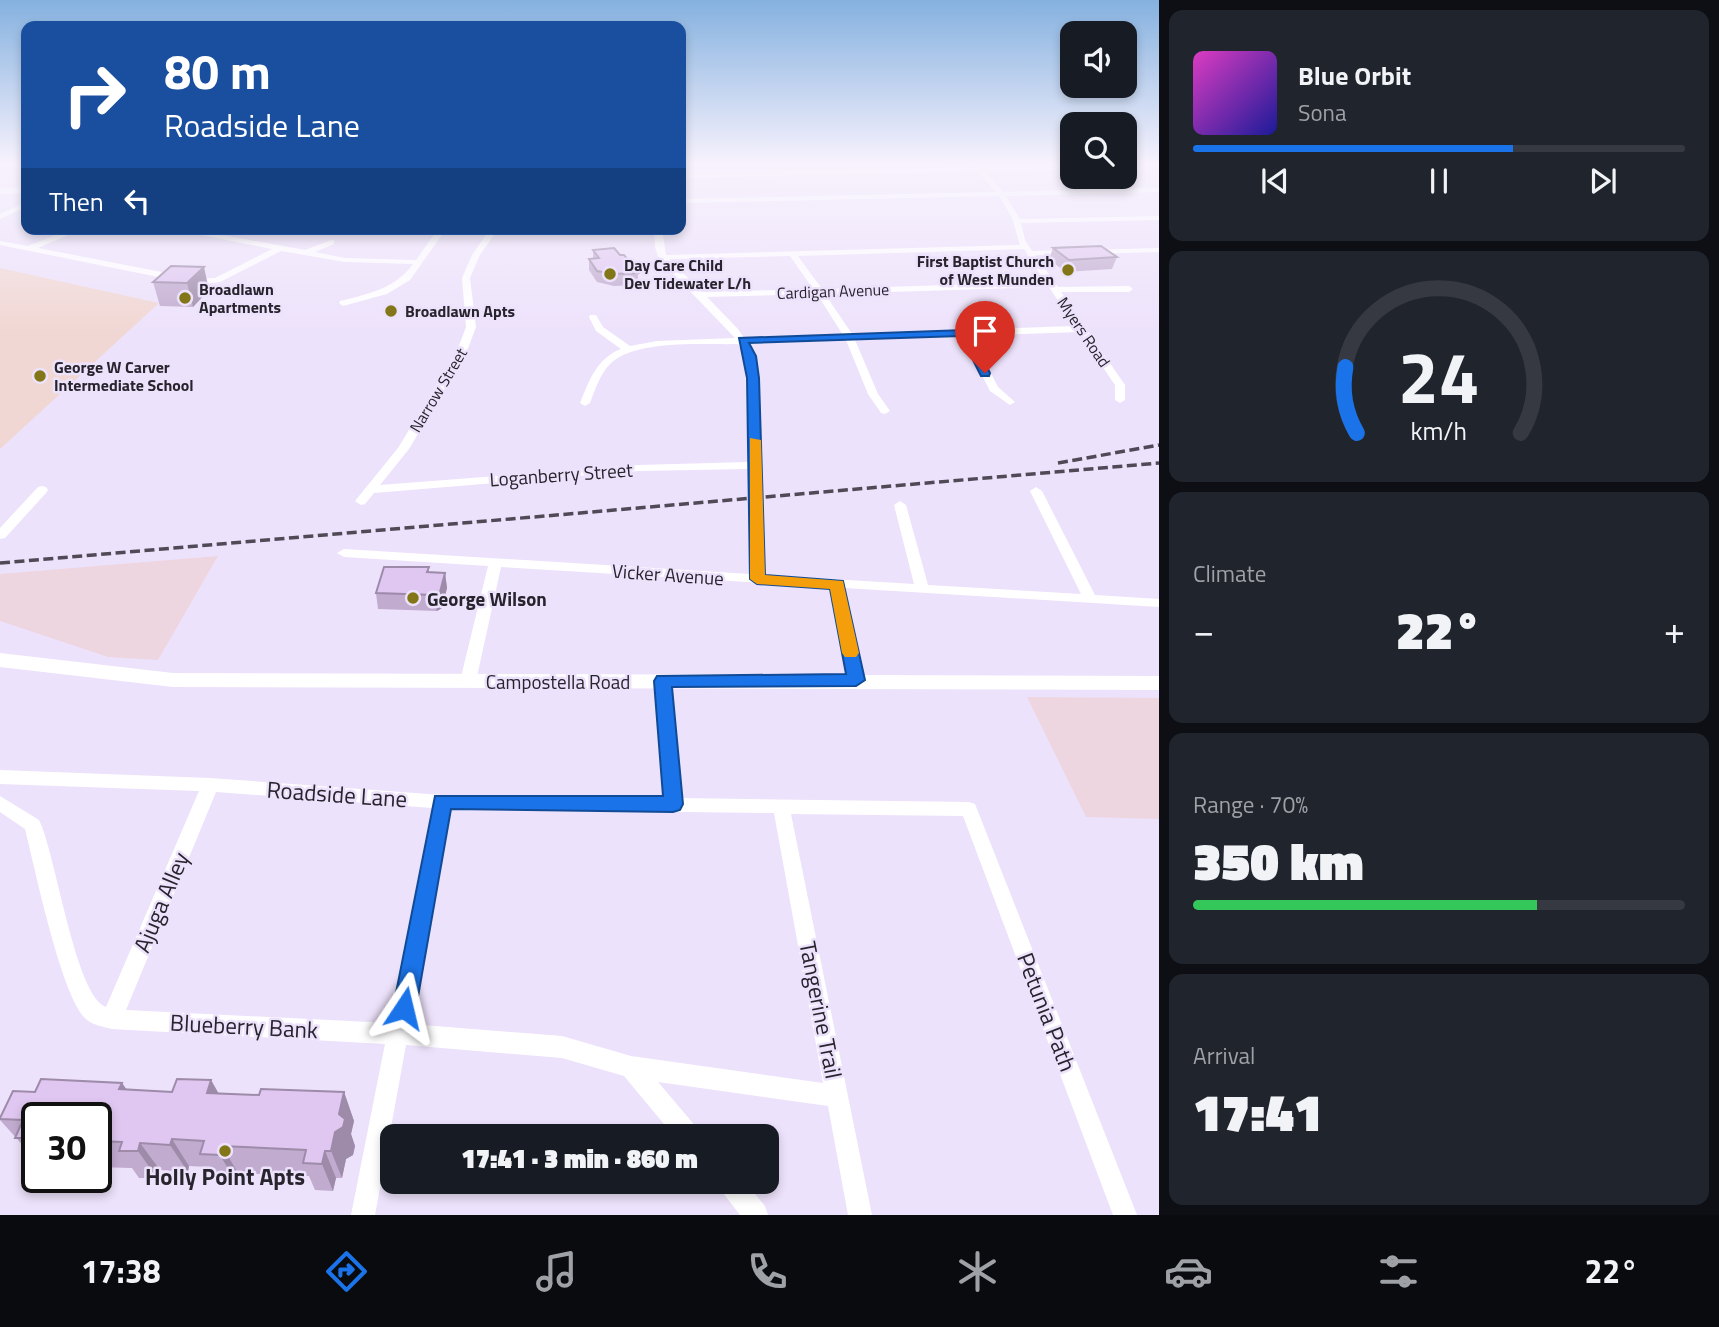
<!DOCTYPE html>
<meta charset="utf-8">
<style>
:root{--surface:#171b24;--page:#20242c;--text:#f1f3f6;--muted:#9ea1a6;--line:#363941;--accent:#1a73e8}
body{margin:0;font-family:"Titillium Web",sans-serif;background:var(--page);color:var(--text);height:100vh;display:flex;flex-direction:column;font-size:26px;white-space:nowrap}
*{box-sizing:border-box;margin:0}
p{font-size:23px;color:var(--muted)}
.icon{flex:none;width:38px;height:38px;fill:none;stroke:currentColor;stroke-width:2;stroke-linecap:round;stroke-linejoin:round}
.map{position:relative;flex:1;overflow:hidden}
.drawer{display:flex;flex-direction:column;gap:10px;padding:10px;background:#0d0f14;width:560px}
.drawer>*{flex:none}
.hud{position:absolute;left:21px;top:21px;width:665px;height:214px;border-radius:14px;box-shadow:0 4px 10px #0003;background:#1a4fa0;color:#fff;overflow:hidden}
.buttons{position:absolute;left:1060px;top:21px;display:grid;gap:14px}
.buttons a{display:grid;place-items:center;width:77px;height:77px;border-radius:14px;background:var(--surface);box-shadow:0 4px 10px #0003;font-size:35px}
.speed{position:absolute;left:21px;top:1102px;display:flex;gap:14px;font-size:35px;font-weight:700;text-align:center}
.speed>*{display:grid;place-content:center;width:91px;height:91px;border-radius:50%;background:var(--surface);box-shadow:0 4px 10px #0003;line-height:1}
.speed .limit{border:4px solid #111;border-radius:10px;background:#fff;color:#111}
.pin{position:absolute;display:grid;place-items:center;width:60px;height:60px;color:#fff;margin:-72px -30px;border-radius:50% 50% 50% 0;rotate:-45deg;box-shadow:0 0 7px #0007}
.pin .icon{rotate:45deg}
.me{position:absolute;width:77px;margin:-38px;rotate:10deg;stroke-linejoin:round;filter:drop-shadow(0 0 5px #0008)}
.turn{display:flex;align-items:center;gap:24px;height:147px;padding:0 28px;font-size:32px}
.turn .icon{width:91px;height:91px;stroke-width:2.5}
.turn b{display:block;font-size:49px;line-height:60px}
.then{display:flex;align-items:center;height:66px;padding:0 28px;background:#0003;gap:14px;font-size:26px}
.big{font-size:52px;font-weight:800;line-height:1.1}
.drawer .widget{flex:1;display:flex;flex-direction:column;justify-content:center;gap:10px;min-width:0;padding:0 24px;border-radius:14px;background:var(--page)}
.drawer .dial{align-items:center;gap:0}
.dial svg{height:182px;overflow:visible;fill:none;stroke:var(--line);stroke-width:7;stroke-linecap:round;text-anchor:middle}
.dial text{fill:var(--text);stroke:none}
.song{display:flex;align-items:center;gap:21px}
.cover{width:84px;height:84px;border-radius:10px;background:linear-gradient(135deg,hsl(310 70% 55%),hsl(240 70% 35%))}
.played{height:7px;border-radius:4px;background:linear-gradient(90deg,var(--accent) 65%,var(--line) 65%)}
.keys{display:flex;justify-content:space-around;direction:ltr}
.heat{display:flex;justify-content:space-between;align-items:center;font-size:38px;direction:ltr}
.charge{height:10px;border-radius:5px;background:linear-gradient(90deg,#34c759 70%,var(--line) 0)}
.trip{position:absolute;left:380px;top:1124px;width:399px;height:70px;border-radius:14px;background:var(--surface);box-shadow:0 4px 10px #0003;font-weight:800;line-height:70px;text-align:center}
.dock{display:flex;height:112px;justify-content:space-around;align-items:center;background:#090b0e;color:var(--muted)}
.dock .icon{width:49px;height:49px}
.dock .active{color:var(--accent)}
.dock b{font-size:32px;color:var(--text)}
main{display:flex;flex:1;min-height:0}
.map>svg:first-child{display:block}
</style>
<main>
<div class="map">
<svg width="1159" height="1215" viewBox="0 0 1159 1215">
<rect width="100%" height="100%" fill="#ede2fb"/>
<path fill="#eed6e1" d="M 218,556 L 158,660 L 108,657 L 0,621 L 0,574 Z
M 1027,697 L 1159,698 L 1159,819 L 1086,817 Z"/>
<path fill="#f1d7d3" d="M 0,268 L 159,303 L 0,449 Z"/>
<g fill="none" stroke-linecap="round" stroke-linejoin="round">
<path fill="#fff" fill-rule="evenodd" d="M 971,163 L 977,163 L 1003,192 L 1104,189 L 1086,177 L 1093,177 L 1113,189 L 1159,188 L 1159,192 L 1006,196 L 1020,219 L 1159,216 L 1159,220 L 1021,223 L 1025,240 L 1032,251 L 1070,250 L 1074,252 L 1070,254 L 1035,255 L 1058,287 L 1129,286 L 1133,289 L 1129,292 L 1061,292 L 1125,385 L 1125,400 L 1120,403 L 1115,400 L 1115,385 L 1079,332 L 971,336 L 998,387 L 1015,402 L 1010,405 L 990,391 L 962,336 L 855,340 L 878,394 L 890,411 L 885,414 L 881,413 L 868,394 L 846,340 L 747,344 L 755,356 L 764,575 L 914,584 L 894,505 L 900,501 L 906,505 L 928,585 L 1081,594 L 1030,491 L 1036,487 L 1042,491 L 1095,595 L 1159,599 L 1159,607 L 845,588 L 864,680 L 861,684 L 851,684 L 848,680 L 831,587 L 501,567 L 476,681 L 473,685 L 463,685 L 460,681 L 488,566 L 344,557 L 337,553 L 344,549 L 750,574 L 748,469 L 638,471 L 374,493 L 365,504 L 361,505 L 355,501 L 398,448 L 457,351 L 466,327 L 462,278 L 472,255 L 490,229 L 498,229 L 480,255 L 470,278 L 476,327 L 467,351 L 409,449 L 380,485 L 638,465 L 748,462 L 745,356 L 738,344 C 704,345 635,339 610,364 C 600,374 595,390 590,403 L 585,406 L 580,403 C 589,381 597,358 621,349 L 596,331 L 589,317 L 590,315 L 596,315 L 603,327 L 630,346 L 657,341 L 735,338 L 659,259 L 655,247 L 654,229 L 662,229 L 666,255 L 1020,245 L 1012,218 L 999,196 L 681,203 L 681,199 L 996,192 ZM 1024,249 L 1045,282 L 822,289 L 798,256 ZM 790,256 L 813,289 L 702,292 L 669,259 ZM 1049,287 L 1075,326 L 852,334 L 825,294 ZM 817,294 L 843,335 L 744,338 L 738,329 L 707,297 Z
M 26,202 L 26,207 L 0,219 L 0,214 Z
M 71,229 L 82,229 L 38,248 L 198,279 L 215,278 L 272,249 L 171,229 L 189,229 L 305,250 L 331,240 L 334,240 L 334,244 L 315,252 L 345,258 L 416,260 L 438,229 L 446,229 L 410,280 L 387,294 L 343,306 L 339,303 L 340,301 C 368,294 395,289 413,264 L 345,262 L 281,251 L 220,282 L 198,285 L 0,245 L 0,241 L 28,246 Z
M 1159,248 L 1159,252 L 1090,254 L 1086,252 L 1090,250 Z
M 42,486 L 46,487 L 48,490 L 46,493 L 5,538 L 0,539 L 0,528 L 38,487 Z
M 663,676 L 668,677 L 671,681 L 681,798 L 969,802 L 975,804 L 1137,1215 L 1113,1215 L 963,816 L 791,814 L 872,1215 L 848,1215 L 828,1106 L 658,1082 L 697,1128 L 700,1136 L 674,1136 L 624,1076 L 562,1058 L 406,1045 L 375,1215 L 351,1215 L 385,1044 L 112,1029 C 104,1027 93,1025 87,1020 C 62,1001 34,864 25,829 L 0,812 L 0,796 L 39,820 C 56,854 75,996 106,1007 L 199,791 L 0,784 L 0,770 L 210,778 L 442,795 L 664,798 L 655,681 L 658,677 ZM 216,792 L 432,808 L 389,1023 L 126,1010 ZM 449,809 L 774,813 L 823,1083 L 631,1056 L 562,1036 L 410,1024 Z
M 716,1181 L 744,1181 L 765,1206 L 768,1215 L 740,1215 L 720,1189 Z"/>
<path fill="#fff" fill-rule="evenodd" d="M 0,653 L 173,673 L 1159,676 L 1159,690 L 173,687 L 0,667 Z"/>
<path fill="#fff" fill-rule="evenodd" d="M 1125,163 L 1159,163 L 1159,168 L 1125,169 Z
M 1073,164 L 1073,170 L 681,178 L 681,172 Z
M 26,187 L 26,193 L 0,194 L 0,188 Z"/>
<path stroke="#4f4a56" stroke-width="3.5" stroke-dasharray="10 4.5" stroke-linecap="butt" d="M 1058,463 L 1159,445
M 0,563 L 1159,463"/>
</g>
<path fill="#c1abcf" d="M 1053,248 L 1117,257 L 1112,269 L 1065,272 L 1049,259 Z
M 593,250 L 620,255 L 638,273 L 638,285 L 614,286 L 597,282 L 589,270 L 589,259 L 593,258 Z
M 171,266 L 209,290 L 193,307 L 160,306 L 153,282 Z
M 429,567 L 429,572 L 445,573 L 447,588 L 442,608 L 437,611 L 378,609 L 376,593 Z
M 211,1080 L 219,1094 L 259,1095 L 344,1092 L 354,1121 L 351,1134 L 355,1146 L 353,1155 L 346,1159 L 342,1178 L 336,1178 L 333,1191 L 315,1190 L 309,1176 L 238,1173 L 236,1182 L 217,1181 L 208,1167 L 189,1166 L 188,1172 L 160,1170 L 157,1178 L 139,1178 L 132,1168 L 96,1167 L 96,1118 L 37,1118 L 37,1161 L 0,1120 L 0,1118 L 35,1092 L 122,1083 L 127,1090 L 172,1092 Z"/>
<path fill="#9d8ba9" d="M 204,267 L 209,290 L 193,307 L 187,283 Z
M 445,573 L 447,588 L 442,608 L 437,611 L 435,595 Z
M 211,1080 L 227,1109 L 207,1093 Z
M 122,1083 L 141,1111 L 119,1089 Z
M 344,1092 L 354,1121 L 351,1134 L 355,1146 L 353,1155 L 346,1159 L 342,1178 L 331,1151 Z
M 172,1139 L 189,1166 L 188,1172 L 170,1145 Z
M 140,1143 L 160,1170 L 157,1178 L 138,1151 Z
M 222,1146 L 238,1173 L 236,1182 L 220,1155 Z
M 325,1151 L 336,1178 L 333,1191 L 322,1164 Z"/>
<path fill="#e0c7f1" stroke="#9d8ba9" stroke-width="2" d="M 1101,246 L 1117,257 L 1069,260 L 1053,248 Z
M 614,248 L 620,255 L 624,255 L 638,273 L 614,274 L 597,271 L 589,259 L 599,258 L 593,250 Z
M 171,266 L 204,267 L 187,283 L 153,282 Z
M 384,567 L 429,567 L 427,572 L 445,573 L 440,592 L 435,595 L 376,593 Z
M 41,1079 L 122,1083 L 119,1089 L 172,1092 L 177,1079 L 211,1080 L 207,1093 L 259,1095 L 261,1089 L 344,1092 L 339,1114 L 345,1119 L 343,1127 L 335,1132 L 331,1151 L 325,1151 L 322,1164 L 303,1163 L 306,1150 L 222,1146 L 220,1155 L 200,1154 L 204,1141 L 172,1139 L 170,1145 L 140,1143 L 138,1151 L 119,1151 L 122,1142 L 96,1141 L 96,1118 L 37,1118 L 37,1138 L 15,1138 L 23,1120 L 0,1119 L 0,1118 L 13,1091 L 35,1092 Z"/>
<linearGradient id="sky" x2="0" y2="1"><stop stop-color="#85b1df"/><stop offset="0.49" stop-color="#f7f2fd"/><stop offset="1" stop-color="#f7f2fd" stop-opacity="0"/></linearGradient>
<rect width="1159" height="333" fill="url(#sky)"/>
<path fill="#1a73e8" stroke="#114b97" stroke-width="2" d="M 965,330 L 970,333 L 990,373 L 989,376 L 981,376 L 961,336 L 749,343 L 756,356 L 759,378 L 765,575 L 843,581 L 865,680 L 856,686 L 672,687 L 683,804 L 680,810 L 673,812 L 451,809 L 416,1008 L 413,1016 L 404,1020 L 396,1016 L 393,1008 L 435,796 L 663,796 L 654,681 L 657,676 L 846,674 L 830,589 L 757,584 L 750,579 L 747,378 L 739,338 Z"/>
<path fill="#f59e0b" d="M 750,438 L 761,440 L 765,575 L 843,581 L 859,653 L 856,657 L 845,657 L 842,653 L 830,589 L 757,584 L 750,579 Z"/>
<g fill="#827619" stroke="#ede2fb" stroke-width="2.5">
<circle cx="1068" cy="270" r="7"/>
<circle cx="610" cy="274" r="7"/>
<circle cx="185" cy="298" r="7"/>
<circle cx="391" cy="311" r="7"/>
<circle cx="40" cy="376" r="7"/>
<circle cx="413" cy="598" r="7"/>
<circle cx="225" cy="1151" r="7"/>
</g>
<g text-anchor="middle" dominant-baseline="central" stroke-width="5" stroke-linejoin="round" paint-order="stroke">
<g font-size="16" font-weight="bold" fill="#27242d" stroke="#ede2fb" text-anchor="start">
<text x="1054" y="261" text-anchor="end">First Baptist Church<tspan x="1054" dy="18">of West Munden</tspan></text>
<text x="624" y="265">Day Care Child<tspan x="624" dy="18">Dev Tidewater L/h</tspan></text>
<text x="199" y="289">Broadlawn<tspan x="199" dy="18">Apartments</tspan></text>
<text x="405" y="311">Broadlawn Apts</text>
<text x="54" y="367">George W Carver<tspan x="54" dy="18">Intermediate School</tspan></text>
</g>
<g font-size="16" fill="#27242d" stroke="#ede2fb">
<text transform="translate(833 291) rotate(-2)">Cardigan Avenue</text>
<text transform="translate(1084 332) rotate(56)">Myers Road</text>
<text transform="translate(438 390) rotate(-59)">Narrow Street</text>
</g>
<g font-size="19" fill="#27242d" stroke="#ede2fb">
<text transform="translate(561 474) rotate(-4)">Loganberry Street</text>
<text transform="translate(668 574) rotate(4)">Vicker Avenue</text>
<text x="558" y="681">Campostella Road</text>
</g>
<g font-size="19" font-weight="bold" fill="#27242d" stroke="#ede2fb" text-anchor="start">
<text x="427" y="598">George Wilson</text>
</g>
<g font-size="23" fill="#27242d" stroke="#ede2fb">
<text transform="translate(337 794) rotate(4)">Roadside Lane</text>
<text transform="translate(161 902) rotate(-67)">Ajuga Alley</text>
<text transform="translate(821 1010) rotate(79)">Tangerine Trail</text>
<text transform="translate(1047 1012) rotate(69)">Petunia Path</text>
<text transform="translate(244 1026) rotate(3)">Blueberry Bank</text>
</g>
<g font-size="23" font-weight="bold" fill="#27242d" stroke="#ede2fb">
<text x="225" y="1176">Holly Point Apts</text>
</g>
</g>
</svg>
<div class="buttons">
<a><svg class="icon" aria-label="sound" viewBox="0 0 24 24"><path d="M4 9h4l5-4v14l-5-4H4zM17 9q2 3 0 6"/></svg></a>
<a><svg class="icon" aria-label="search" viewBox="0 0 24 24"><circle cx="10" cy="10" r="6"/><path d="M15 15l6 6"/></svg></a>
</div>
<div class="speed"><div class="limit">30</div></div>
<div class="pin" style="left:985px;top:373px;background:#d93025"><svg class="icon" aria-label="arrive" viewBox="0 0 24 24"><path d="M6 21V4h12l-3 4 3 4H6"/></svg></div>
<svg class="me" style="left:404px;top:1008px" viewBox="-20 -20 40 40"><path d="M0-17L14 15 0 8-14 15z" fill="#1a73e8" stroke="#fff" stroke-width="4"/></svg>
<div class="trip">17:41 · 3 min · 860 m</div>
<div class="hud">
<div class="turn"><svg class="icon" aria-label="right" viewBox="0 0 24 24"><path d="M7 20v-9h11M14 6l5 5-5 5"/></svg><div><b>80 m</b>Roadside Lane</div></div>
<div class="then">Then<svg class="icon" aria-label="left" viewBox="0 0 24 24"><path d="M17 20v-9H6M10 6l-5 5 5 5"/></svg></div>
</div>
</div>
<section class="drawer">
<div class="widget">
<div class="song"><i class="cover"></i><div><b>Blue Orbit</b><p>Sona</p></div></div>
<div class="played"></div>
<div class="keys"><svg class="icon" aria-label="previous" viewBox="0 0 24 24"><path d="M18 5L8 12l10 7zM5 5v14"/></svg><svg class="icon" aria-label="pause" viewBox="0 0 24 24"><path d="M8 5v14M16 5v14"/></svg><svg class="icon" aria-label="next" viewBox="0 0 24 24"><path d="M6 5l10 7-10 7zM19 5v14"/></svg></div>
</div>
<div class="widget dial"><svg viewBox="0 0 100 80">
<path d="M14 69A42 42 0 1 1 86 69"/>
<path d="M14 69A42 42 0 0 1 9 40" stroke="#1a73e8"/>
<text x="50" y="56" font-size="32" font-weight="700">24</text>
<text x="50" y="72" font-size="11">km/h</text>
</svg></div>
<div class="widget"><p>Climate</p>
<div class="heat"><a>−</a><b class="big">22°</b><a>+</a></div>
</div>
<div class="widget"><p>Range · 70%</p><b class="big">350 km</b><div class="charge"></div></div>
<div class="widget"><p>Arrival</p><b class="big">17:41</b></div>
</section>
</main>
<nav class="dock">
<b>17:38</b>
<svg class="icon active" aria-label="directions" viewBox="0 0 24 24"><path d="M12 3l9 9-9 9-9-9zM9 14v-3h6M13 9l2 2-2 2"/></svg>
<svg class="icon" aria-label="music" viewBox="0 0 24 24"><path d="M9 18V5l10-2v13"/><circle cx="6" cy="18" r="3"/><circle cx="16" cy="16" r="3"/></svg>
<svg class="icon" aria-label="phone" viewBox="0 0 24 24"><path d="M5 4h4l2 5-3 2q2 4 5 5l2-3 5 2v4C11 20 4 13 5 4z"/></svg>
<svg class="icon" aria-label="climate" viewBox="0 0 24 24"><path d="M12 3v18M4 7l16 10M4 17L20 7"/></svg>
<svg class="icon" aria-label="car" viewBox="0 0 24 24"><path d="M5 17H2v-5l4-1 3-4h7l3 4 3 1v5h-3M9 17h6M6 11h13"/><circle cx="7" cy="17" r="2"/><circle cx="17" cy="17" r="2"/></svg>
<svg class="icon" aria-label="filters" viewBox="0 0 24 24"><path d="M4 7h16M4 17h16"/><circle cx="9" cy="7" r="2"/><circle cx="15" cy="17" r="2"/></svg>
<b>22°</b>
</nav>
